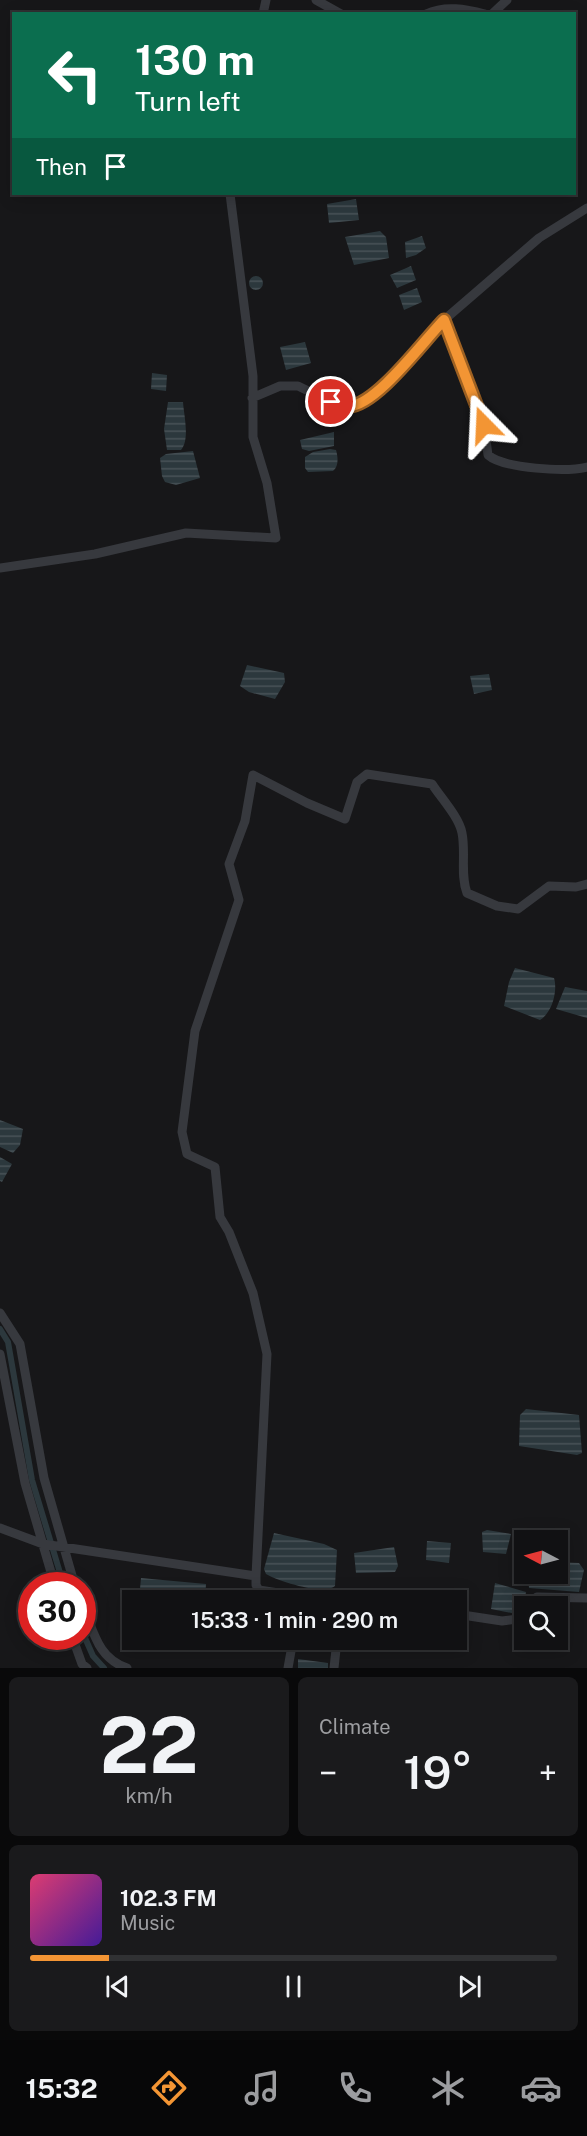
<!DOCTYPE html>
<meta charset="utf-8">
<style>
:root{--surface:#111113;--page:#1a1a1c;--text:#f1f3f6;--muted:#9c9da0;--line:#303133;--accent:#f39534}
body{margin:0;font-family:"Public Sans",sans-serif;background:var(--page);color:var(--text);height:100vh;display:flex;flex-direction:column;font-size:22px;white-space:nowrap}
*{box-sizing:border-box;margin:0}
p{font-size:20px;color:var(--muted)}
.icon{flex:none;width:33px;height:33px;fill:none;stroke:currentColor;stroke-width:2;stroke-linecap:round;stroke-linejoin:round}
.map{position:relative;height:1668px;overflow:hidden}
.side{display:flex;flex-direction:column;gap:9px;padding:9px;background:#09090a;flex:1}
.side>*{flex:none}
.banner{position:absolute;left:12px;top:12px;width:564px;height:183px;border-radius:0px;box-shadow:0 3px 15px #0003,0 0 0 2px var(--line);background:#0b6e4f;color:#fff;overflow:hidden}
.needle{width:39px;rotate:276deg}
.fabs{position:absolute;left:514px;top:1530px;display:grid;gap:12px}
.fabs a{display:grid;place-items:center;width:54px;height:54px;border-radius:0px;background:var(--surface);box-shadow:0 3px 15px #0003,0 0 0 2px var(--line);font-size:30px}
.speed{position:absolute;left:18px;top:1572px;display:flex;gap:12px;font-size:30px;font-weight:700;text-align:center}
.speed>*{display:grid;place-content:center;width:78px;height:78px;border-radius:50%;background:var(--surface);box-shadow:0 3px 15px #0003,0 0 0 2px var(--line);line-height:1}
.speed .limit{border:9px solid #d22;background:#fff;color:#111}
.pin{position:absolute;display:grid;place-items:center;width:51px;height:51px;color:#fff;margin:-26px;border:3px solid #fff;border-radius:50%;box-shadow:0 2px 6px #0007}
.me{position:absolute;width:66px;margin:-33px;rotate:339deg;stroke-linejoin:round;filter:drop-shadow(0 0 4px #0008)}
.turn{display:flex;align-items:center;gap:21px;height:126px;padding:0 24px;font-size:27px}
.turn .icon{width:78px;height:78px;stroke-width:2.5}
.turn b{display:block;font-size:42px;line-height:51px}
.then{display:flex;align-items:center;height:57px;padding:0 24px;background:#0003;gap:12px;font-size:22px}
.big{font-size:45px;font-weight:600;line-height:1.1}
.side .tile{flex:1;display:flex;flex-direction:column;justify-content:center;gap:9px;min-width:0;padding:0 21px;border-radius:9px;background:var(--page)}
.side .dial{align-items:center;gap:0}
.dial b{font-size:78px;line-height:1}
.song{display:flex;align-items:center;gap:18px}
.cover{width:72px;height:72px;border-radius:9px;background:linear-gradient(135deg,hsl(340 70% 55%),hsl(260 70% 35%))}
.played{height:6px;border-radius:3px;background:linear-gradient(90deg,var(--accent) 15%,var(--line) 15%)}
.keys{display:flex;justify-content:space-around;direction:ltr}
.heat{display:flex;justify-content:space-between;align-items:center;font-size:33px;direction:ltr}
.side .tiles{flex:1;display:grid;gap:9px;grid-template-columns:1fr 1fr}
.tile:last-child{grid-column:span 2}
.trip{position:absolute;left:122px;top:1590px;width:345px;height:60px;border-radius:0px;background:var(--surface);box-shadow:0 3px 15px #0003,0 0 0 2px var(--line);font-weight:600;line-height:60px;text-align:center}
.tabs{display:flex;height:96px;justify-content:space-around;align-items:center;background:#070708;color:var(--muted)}
.tabs .icon{width:42px;height:42px}
.tabs .active{color:var(--accent)}
.tabs b{font-size:27px;color:var(--text)}
.map>svg:first-child{display:block}
</style>
<div class="map">
<svg width="587" height="1668" viewBox="0 0 587 1668">
<defs>
<pattern id="water-rules" width="6" height="5" patternUnits="userSpaceOnUse" patternTransform="scale(1.5)"><rect width="6" height="5" fill="#2c383d"/><path d="M0 2.5h6" fill="none" stroke="#485257"/></pattern>
</defs>
<rect width="100%" height="100%" fill="#171719"/>
<path fill="url(#water-rules)" d="M 356,199 L 359,220 L 329,223 L 327,204 Z
M 380,231 L 386,237 L 389,258 L 354,265 L 345,237 Z
M 422,236 L 426,248 L 416,255 L 406,258 L 405,242 Z
M 411,266 L 416,280 L 397,288 L 390,275 Z
M249 283a7 7 0 1 1 14 0a7 7 0 1 1-14 0Z
M 417,288 L 422,302 L 404,310 L 399,295 Z
M 305,342 L 311,363 L 286,370 L 280,347 Z
M 152,373 L 167,375 L 166,391 L 151,389 Z
M 168,402 L 183,402 C 184,416 190,439 181,450 L 167,450 L 164,429 Z
M 334,432 L 334,446 L 309,451 L 302,449 L 300,440 Z
M 330,449 L 336,450 C 338,457 339,466 333,471 L 308,472 L 305,468 L 305,457 L 313,452 Z
M 193,451 L 200,478 L 176,485 L 165,482 L 162,476 L 160,458 L 166,454 Z
M 247,665 L 284,673 L 285,682 L 275,699 L 249,692 L 240,686 Z
M 489,674 L 492,690 L 474,694 L 470,676 Z
M 515,968 L 554,978 C 558,991 552,1013 540,1020 L 504,1006 L 509,982 Z
M 565,987 L 587,991 L 587,1018 L 556,1009 Z
M 0,1120 L 23,1129 L 20,1145 L 13,1153 L 0,1147 Z
M 0,1157 L 12,1164 L 2,1182 L 0,1181 Z
M 526,1409 L 579,1415 L 582,1453 L 577,1455 L 519,1446 L 520,1415 Z
M 487,1530 L 511,1534 L 506,1554 L 483,1552 L 482,1532 Z
M 274,1533 L 324,1544 L 337,1550 L 335,1586 C 324,1596 278,1581 266,1574 L 264,1569 Z
M 427,1541 L 451,1543 L 449,1563 L 426,1560 Z
M 394,1547 L 398,1566 L 395,1572 L 356,1573 L 354,1553 Z
M 558,1562 L 579,1563 L 584,1570 L 579,1592 L 529,1588 L 528,1574 L 558,1574 Z
M 141,1578 L 206,1584 L 205,1600 L 139,1600 Z
M 495,1583 L 526,1592 L 522,1615 L 491,1609 Z
M 516,1623 L 525,1625 L 525,1640 L 544,1640 L 541,1652 L 513,1645 Z
M 298,1659 L 328,1663 L 328,1668 L 298,1668 Z"/>
<g fill="none" stroke-linecap="round" stroke-linejoin="round">
<path stroke="#2c383d" stroke-width="6" d="M 0,1329 L 8,1342 L 32,1480 L 64,1586
M 82,1631 L 93,1656 L 104,1668"/>
<path stroke="#37393e" stroke-width="9" d="M 316,0 L 341,14
M 263,14 L 266,0
M 426,14 C 445,5 466,9 485,14
M 492,14 L 507,0
M 444,320 L 484,425 L 488,455 C 504,469 567,472 587,467
M 252,398 L 280,386 L 298,386 L 331,402 L 350,406 L 366,401 L 413,357 L 444,320 L 539,238 L 587,208
M 0,568 L 95,554 L 186,533 L 276,538 L 267,483 L 253,437 L 253,376 L 230,194
M 0,1313 L 20,1344 L 44,1478 L 75,1586
M 0,1354 L 25,1483 L 55,1586
M 0,1528 L 43,1544 L 256,1576 L 267,1354 L 253,1293 L 229,1232 L 220,1217 L 215,1167 L 187,1154 L 182,1132 L 195,1031 L 239,900 L 229,864 L 245,821 L 253,775 L 307,803 L 345,819 L 357,782 L 367,774 L 432,784 C 441,798 459,817 462,833 C 466,853 460,875 467,893 L 497,906 L 518,909 L 549,886 L 576,887 L 587,884
M 256,1576 L 256,1585 L 259,1590 L 324,1600
M 82,1604 C 94,1631 97,1658 127,1668
M 529,1606 L 530,1602 L 537,1597 L 587,1598
M 456,1614 L 502,1621 L 525,1618
M 72,1636 L 82,1664 L 87,1668
M 288,1668 L 293,1640
M 334,1668 L 337,1640"/>
</g>
<g fill="none" stroke-linecap="round" stroke-linejoin="round">
<g stroke="#9e6122" stroke-width="15">
<path id="route" d="M 331,402 C 337,403 344,406 349,406 C 376,406 425,339 444,320 L 484,425"/>
</g>
<use href="#route" stroke="#f39534" stroke-width="10"/>
</g>
</svg>
<div class="fabs">
<a><svg class="needle" viewBox="-14 -14 28 28"><path d="M0-13l5 13h-10z" fill="#e53935"/><path d="M0 13l5-13h-10z" fill="#9c9da0"/></svg></a>
<a><svg class="icon" aria-label="search" viewBox="0 0 24 24"><circle cx="10" cy="10" r="6"/><path d="M15 15l6 6"/></svg></a>
</div>
<div class="speed"><div class="limit">30</div></div>
<div class="pin" style="left:331px;top:402px;background:#d93025"><svg class="icon" aria-label="arrive" viewBox="0 0 24 24"><path d="M6 21V4h12l-3 4 3 4H6"/></svg></div>
<svg class="me" style="left:484px;top:425px" viewBox="-20 -20 40 40"><path d="M0-17L14 15 0 8-14 15z" fill="#f39534" stroke="#fff" stroke-width="4"/></svg>
<div class="trip">15:33 · 1 min · 290 m</div>
<div class="banner">
<div class="turn"><svg class="icon" aria-label="left" viewBox="0 0 24 24"><path d="M17 20v-9H6M10 6l-5 5 5 5"/></svg><div><b>130 m</b>Turn left</div></div>
<div class="then">Then<svg class="icon" aria-label="arrive" viewBox="0 0 24 24"><path d="M6 21V4h12l-3 4 3 4H6"/></svg></div>
</div>
</div>
<section class="side">
<div class="tiles">
<div class="tile dial"><b>22</b><p>km/h</p></div>
<div class="tile"><p>Climate</p>
<div class="heat"><a>−</a><b class="big">19°</b><a>+</a></div>
</div>
<div class="tile">
<div class="song"><i class="cover"></i><div><b>102.3 FM</b><p>Music</p></div></div>
<div class="played"></div>
<div class="keys"><svg class="icon" aria-label="previous" viewBox="0 0 24 24"><path d="M18 5L8 12l10 7zM5 5v14"/></svg><svg class="icon" aria-label="pause" viewBox="0 0 24 24"><path d="M8 5v14M16 5v14"/></svg><svg class="icon" aria-label="next" viewBox="0 0 24 24"><path d="M6 5l10 7-10 7zM19 5v14"/></svg></div>
</div>
</div>
</section>
<nav class="tabs">
<b>15:32</b>
<svg class="icon active" aria-label="directions" viewBox="0 0 24 24"><path d="M12 3l9 9-9 9-9-9zM9 14v-3h6M13 9l2 2-2 2"/></svg>
<svg class="icon" aria-label="music" viewBox="0 0 24 24"><path d="M9 18V5l10-2v13"/><circle cx="6" cy="18" r="3"/><circle cx="16" cy="16" r="3"/></svg>
<svg class="icon" aria-label="phone" viewBox="0 0 24 24"><path d="M5 4h4l2 5-3 2q2 4 5 5l2-3 5 2v4C11 20 4 13 5 4z"/></svg>
<svg class="icon" aria-label="climate" viewBox="0 0 24 24"><path d="M12 3v18M4 7l16 10M4 17L20 7"/></svg>
<svg class="icon" aria-label="car" viewBox="0 0 24 24"><path d="M5 17H2v-5l4-1 3-4h7l3 4 3 1v5h-3M9 17h6M6 11h13"/><circle cx="7" cy="17" r="2"/><circle cx="17" cy="17" r="2"/></svg>
</nav>
